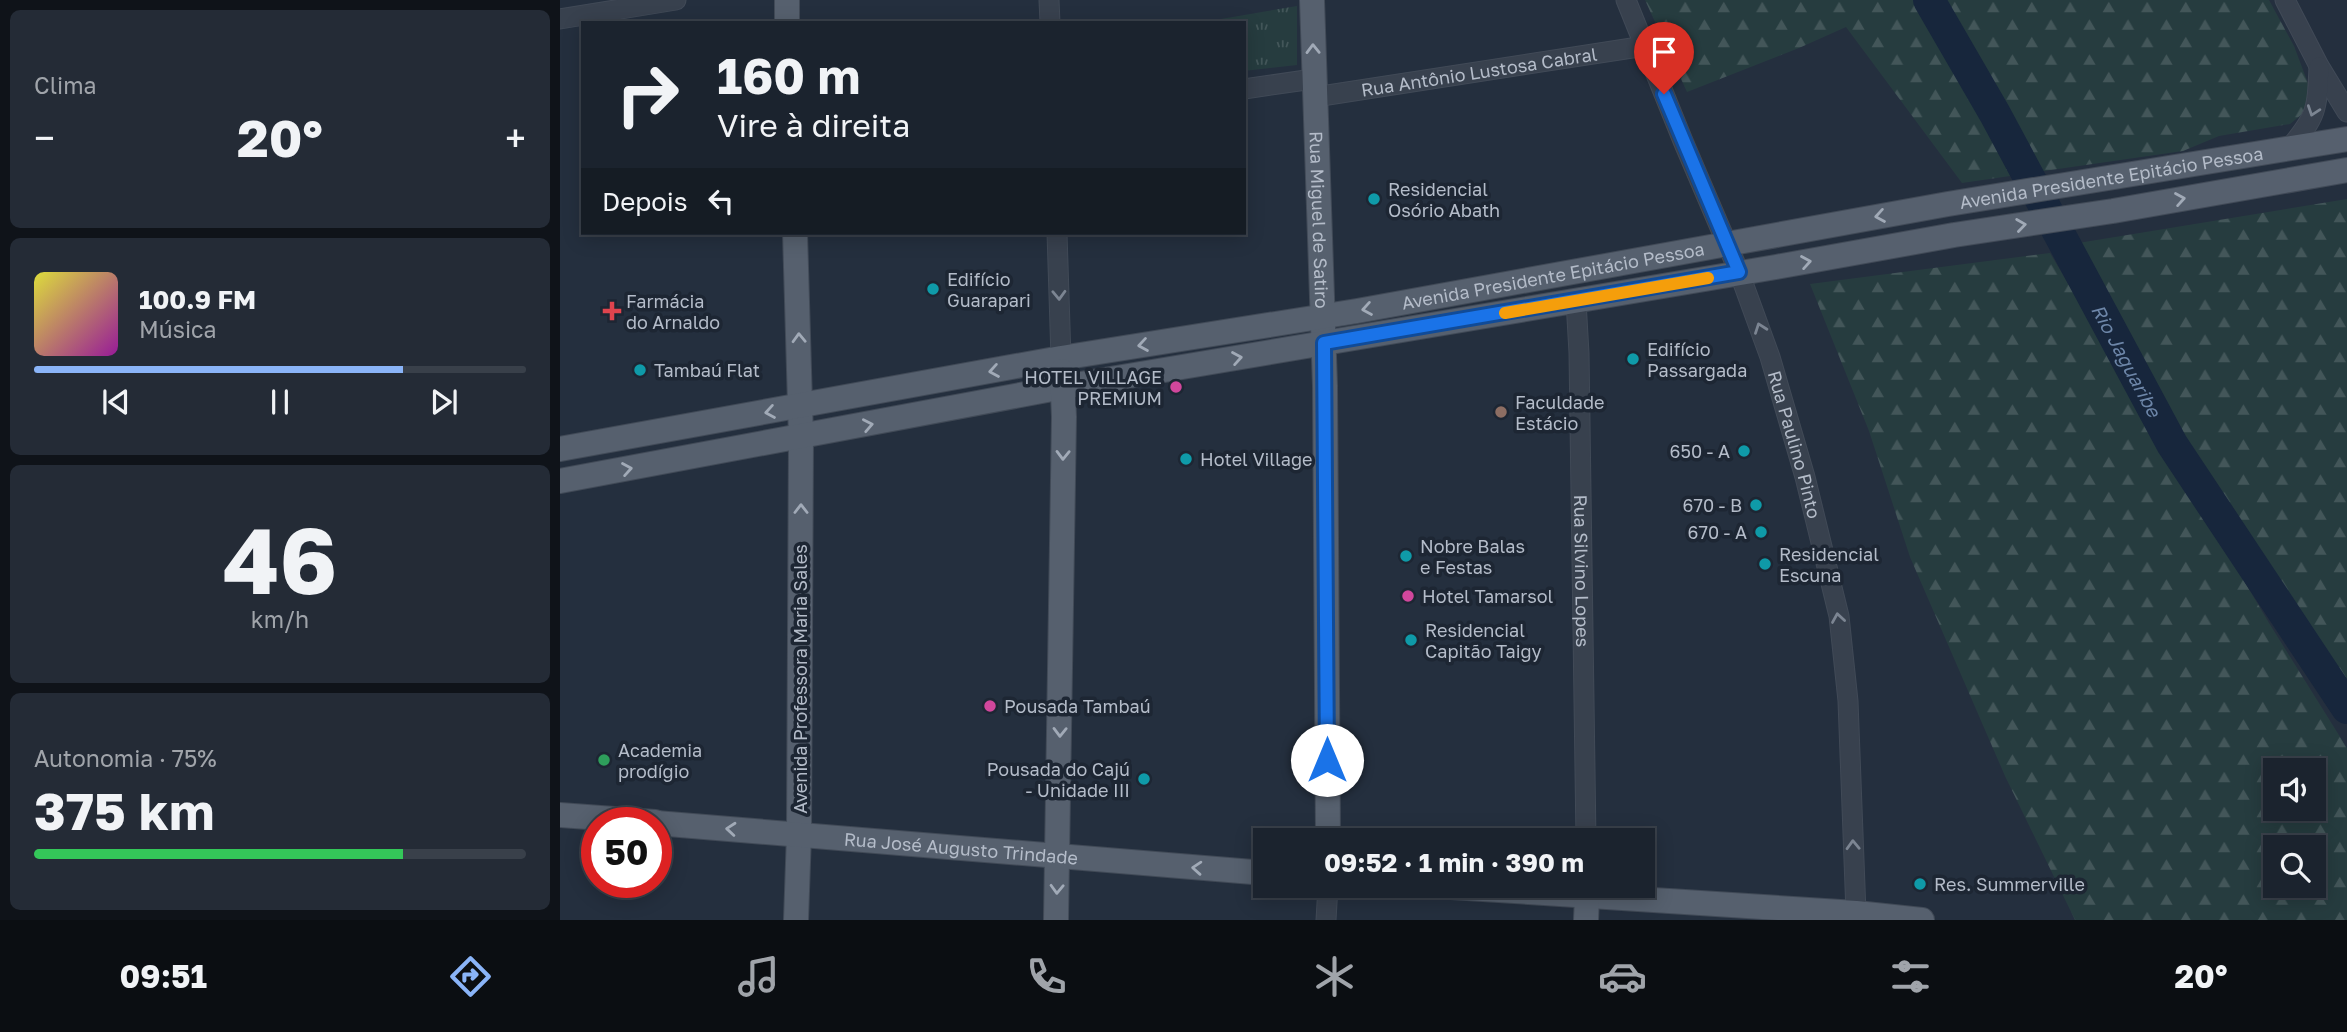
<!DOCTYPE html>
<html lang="pt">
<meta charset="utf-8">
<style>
:root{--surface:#1b232e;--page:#242b36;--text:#f1f3f6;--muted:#a0a4aa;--line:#39404a;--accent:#8ab4f8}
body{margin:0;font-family:"Golos Text",sans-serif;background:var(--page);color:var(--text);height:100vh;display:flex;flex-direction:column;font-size:26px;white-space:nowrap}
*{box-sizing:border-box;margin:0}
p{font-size:23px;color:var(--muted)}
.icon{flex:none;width:38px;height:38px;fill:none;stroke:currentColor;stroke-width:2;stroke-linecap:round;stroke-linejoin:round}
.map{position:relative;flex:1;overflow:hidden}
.drawer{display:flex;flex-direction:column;gap:10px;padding:10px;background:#0f1319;width:560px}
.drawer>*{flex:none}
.hud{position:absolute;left:21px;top:21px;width:665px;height:214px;border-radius:0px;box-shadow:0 4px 18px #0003,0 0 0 2px var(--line);background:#1b232e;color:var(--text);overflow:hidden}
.buttons{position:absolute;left:1703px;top:758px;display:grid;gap:14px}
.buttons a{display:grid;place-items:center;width:63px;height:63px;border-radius:0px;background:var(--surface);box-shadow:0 4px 18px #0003,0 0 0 2px var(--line);font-size:35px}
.speed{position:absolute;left:21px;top:807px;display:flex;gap:14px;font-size:35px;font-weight:700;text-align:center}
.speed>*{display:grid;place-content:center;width:91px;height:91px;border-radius:50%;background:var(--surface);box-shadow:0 4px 18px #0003,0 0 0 2px var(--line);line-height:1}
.speed .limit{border:10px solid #d22;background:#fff;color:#111}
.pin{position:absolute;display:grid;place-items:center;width:60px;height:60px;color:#fff;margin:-72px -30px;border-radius:50% 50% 50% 0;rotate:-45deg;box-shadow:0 0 7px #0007}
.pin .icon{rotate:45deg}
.me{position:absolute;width:77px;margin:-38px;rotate:0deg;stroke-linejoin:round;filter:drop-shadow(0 0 5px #0008)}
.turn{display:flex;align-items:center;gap:24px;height:147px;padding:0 21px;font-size:32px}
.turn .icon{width:91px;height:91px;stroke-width:2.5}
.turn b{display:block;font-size:49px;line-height:60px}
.then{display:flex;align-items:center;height:66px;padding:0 21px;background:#0003;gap:14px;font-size:26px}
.big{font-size:52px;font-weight:700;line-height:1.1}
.drawer .card{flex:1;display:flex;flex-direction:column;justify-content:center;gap:10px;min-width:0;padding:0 24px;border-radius:10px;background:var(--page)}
.drawer .dial{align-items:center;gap:0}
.dial b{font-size:91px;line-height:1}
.song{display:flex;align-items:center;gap:21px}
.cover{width:84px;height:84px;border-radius:10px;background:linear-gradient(135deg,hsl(60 70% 55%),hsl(300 70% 35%))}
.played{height:7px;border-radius:4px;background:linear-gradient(90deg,var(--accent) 75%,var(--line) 75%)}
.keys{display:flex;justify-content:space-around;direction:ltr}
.heat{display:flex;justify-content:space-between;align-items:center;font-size:38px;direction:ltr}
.charge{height:10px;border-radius:5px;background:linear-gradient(90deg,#34c759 75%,var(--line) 0)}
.trip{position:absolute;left:693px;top:828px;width:402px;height:70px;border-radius:0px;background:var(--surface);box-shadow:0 4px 18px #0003,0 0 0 2px var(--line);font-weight:700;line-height:70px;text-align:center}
.dock{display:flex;height:112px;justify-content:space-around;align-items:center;background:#0b0e12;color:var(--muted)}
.dock .icon{width:49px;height:49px}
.dock .active{color:var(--accent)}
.dock b{font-size:32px;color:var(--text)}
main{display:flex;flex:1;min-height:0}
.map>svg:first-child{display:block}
</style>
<main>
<section class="drawer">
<div class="card"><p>Clima</p>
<div class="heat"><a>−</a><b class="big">20°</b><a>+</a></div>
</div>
<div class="card">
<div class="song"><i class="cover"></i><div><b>100.9 FM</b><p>Música</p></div></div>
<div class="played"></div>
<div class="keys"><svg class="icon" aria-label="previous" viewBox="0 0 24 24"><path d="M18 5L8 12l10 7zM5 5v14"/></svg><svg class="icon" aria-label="pause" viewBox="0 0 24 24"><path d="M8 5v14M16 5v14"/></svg><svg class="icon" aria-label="next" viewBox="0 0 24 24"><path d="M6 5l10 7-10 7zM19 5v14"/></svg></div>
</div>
<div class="card dial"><b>46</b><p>km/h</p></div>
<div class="card"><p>Autonomia · 75%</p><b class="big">375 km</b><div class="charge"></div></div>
</section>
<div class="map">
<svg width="1787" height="920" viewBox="0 0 1787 920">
<defs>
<pattern id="grass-tufts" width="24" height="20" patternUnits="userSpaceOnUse" patternTransform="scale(1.75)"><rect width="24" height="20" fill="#263c3f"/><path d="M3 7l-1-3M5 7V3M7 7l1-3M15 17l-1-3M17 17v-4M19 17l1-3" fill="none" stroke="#435659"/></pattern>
<pattern id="forest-firs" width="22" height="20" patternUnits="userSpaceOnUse" patternTransform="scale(1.75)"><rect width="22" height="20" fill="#263c3f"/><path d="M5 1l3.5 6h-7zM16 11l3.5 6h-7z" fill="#435659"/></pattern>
</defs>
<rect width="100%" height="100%" fill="#242f3e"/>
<path fill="url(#grass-tufts)" d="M 737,6 L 737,65 L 684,71 L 684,23 L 661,23 L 661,19 Z"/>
<path fill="url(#forest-firs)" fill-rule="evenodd" d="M 1085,0 L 1709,0 L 1734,46 L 1751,91 L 1746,111 L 1730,124 L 1659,136 L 1623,151 L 1402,183 L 1286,27 L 1239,48 L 1127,92 Z
M 1787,199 L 1787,716 L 1612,444 L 1506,245 Z
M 1490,253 L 1709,623 L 1787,748 L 1787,920 L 1515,920 L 1445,776 L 1350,557 L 1309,431 L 1250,284 ZM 1715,770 L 1754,770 L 1754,808 L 1715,808 ZM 1715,847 L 1754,847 L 1754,886 L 1715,886 Z"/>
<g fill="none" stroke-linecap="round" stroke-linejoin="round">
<path stroke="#17263c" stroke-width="32" id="s1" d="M 1369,0 L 1435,114 L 1612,444 L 1787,708"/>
<g stroke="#414a57" stroke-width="21">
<g id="minor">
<path d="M 489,0 L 490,23"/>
<path id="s2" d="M 1066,0 L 1123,141 L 1179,272 L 1210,357 L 1245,477 L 1279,616 L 1288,701 L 1296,913 L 1294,920"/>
<path d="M 1725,0 L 1759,66 L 1787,112"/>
<path d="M 0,19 L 116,0"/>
<path d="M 684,89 L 753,79"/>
<path id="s3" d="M 755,97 L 1085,46"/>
<path d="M 1729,149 C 1757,115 1757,111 1759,67"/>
<path d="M 497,233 L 501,358"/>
<path id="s4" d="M 1016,301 L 1019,353 L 1026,840"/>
<path d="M 766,920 L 768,886"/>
</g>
</g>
<g stroke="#414a57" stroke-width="26">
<g id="major">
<path d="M 227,0 L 227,23"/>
<path id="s5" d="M 752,0 L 765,386 L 768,840"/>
<path d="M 235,233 L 241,438 L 239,834 L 236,920"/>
<path id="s6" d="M 0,449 L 501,358 L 797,311 L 1388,204 L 1787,139"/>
<path d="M 0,481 L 503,387 L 1216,267 L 1394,235 L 1553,211 L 1787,170"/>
<path d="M 0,815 L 95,822"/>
<path id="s7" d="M 96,823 L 705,873"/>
<path d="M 875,886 L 1296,913 L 1362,920"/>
<path d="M 496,920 L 504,417 L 502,371"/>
<path d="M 1026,920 L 1027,896"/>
</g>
</g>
<use href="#minor" stroke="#38414e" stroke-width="19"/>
<use href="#major" stroke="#56606e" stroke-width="24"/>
</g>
<defs><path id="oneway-chevron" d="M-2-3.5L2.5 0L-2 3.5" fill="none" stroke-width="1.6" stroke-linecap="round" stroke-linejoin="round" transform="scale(1.75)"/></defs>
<g stroke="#a1aab7">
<use href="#oneway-chevron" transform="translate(753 49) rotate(-91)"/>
<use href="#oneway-chevron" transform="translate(1620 199) rotate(-10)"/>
<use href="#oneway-chevron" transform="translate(1320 216) rotate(170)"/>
<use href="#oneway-chevron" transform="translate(1461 225) rotate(-8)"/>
<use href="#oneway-chevron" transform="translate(1246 262) rotate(-10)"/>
<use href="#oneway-chevron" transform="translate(807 309) rotate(170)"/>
<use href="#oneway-chevron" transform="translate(239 338) rotate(-92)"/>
<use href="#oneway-chevron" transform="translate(583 345) rotate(171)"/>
<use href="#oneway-chevron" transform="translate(677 358) rotate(-10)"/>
<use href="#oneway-chevron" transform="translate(434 371) rotate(170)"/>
<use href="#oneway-chevron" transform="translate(210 412) rotate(170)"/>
<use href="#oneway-chevron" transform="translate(308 425) rotate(-11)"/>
<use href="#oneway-chevron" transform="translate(503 455) rotate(91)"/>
<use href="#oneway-chevron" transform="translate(67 469) rotate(-10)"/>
<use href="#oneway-chevron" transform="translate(241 509) rotate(-90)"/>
<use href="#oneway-chevron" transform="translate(500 732) rotate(91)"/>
<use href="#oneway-chevron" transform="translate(171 829) rotate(-175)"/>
<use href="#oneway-chevron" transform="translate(637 868) rotate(-176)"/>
<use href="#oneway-chevron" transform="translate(497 889) rotate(92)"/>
</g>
<g stroke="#7c8592">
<use href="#oneway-chevron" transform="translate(1753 111) rotate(109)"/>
<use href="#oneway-chevron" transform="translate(499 295) rotate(88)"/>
<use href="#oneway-chevron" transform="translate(1200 328) rotate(-110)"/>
<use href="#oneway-chevron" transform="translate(1278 618) rotate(-99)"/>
<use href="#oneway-chevron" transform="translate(1293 845) rotate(-92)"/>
</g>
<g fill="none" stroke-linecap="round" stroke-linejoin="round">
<g stroke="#114b97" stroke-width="18">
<path id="route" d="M 767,760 L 764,343 L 1179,272 L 1104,94"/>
</g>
<use href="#route" stroke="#1a73e8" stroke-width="12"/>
<path stroke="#f59e0b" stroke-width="12" d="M 945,313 L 1148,278"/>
</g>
<g fill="#0f9aa8" stroke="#1d2633" stroke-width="2.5">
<circle cx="814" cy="199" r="7"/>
<circle cx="373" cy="289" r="7"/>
<circle cx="1073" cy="359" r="7"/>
<circle cx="80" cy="370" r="7"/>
<circle cx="1184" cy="451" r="7"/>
<circle cx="626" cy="459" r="7"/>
<circle cx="1196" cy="505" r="7"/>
<circle cx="1201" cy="532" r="7"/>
<circle cx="846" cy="556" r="7"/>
<circle cx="1205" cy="564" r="7"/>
<circle cx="851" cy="640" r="7"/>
<circle cx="584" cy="779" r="7"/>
<circle cx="1360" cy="884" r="7"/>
</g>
<path fill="#e0444e" stroke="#1d2633" stroke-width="2.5" d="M48.5 300.5h7v7h7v7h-7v7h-7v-7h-7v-7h7z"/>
<g fill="#d1479c" stroke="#1d2633" stroke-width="2.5">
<circle cx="616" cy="387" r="7"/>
<circle cx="848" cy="596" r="7"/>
<circle cx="430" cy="706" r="7"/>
</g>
<circle fill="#8d6e63" stroke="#1d2633" stroke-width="2.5" cx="941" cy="412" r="7"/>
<circle fill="#2e9e5b" stroke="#1d2633" stroke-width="2.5" cx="44" cy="760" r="7"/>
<g text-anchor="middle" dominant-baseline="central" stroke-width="7" stroke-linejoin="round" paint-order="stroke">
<g font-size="18" fill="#b4bcc9" stroke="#1d2633">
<text stroke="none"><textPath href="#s3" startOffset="166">Rua Antônio Lustosa Cabral</textPath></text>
<text stroke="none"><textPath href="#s6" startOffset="1575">Avenida Presidente Epitácio Pessoa</textPath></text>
<text stroke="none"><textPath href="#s5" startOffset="220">Rua Miguel de Satiro</textPath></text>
<text stroke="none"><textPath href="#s6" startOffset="1008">Avenida Presidente Epitácio Pessoa</textPath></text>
<text stroke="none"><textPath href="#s2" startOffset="476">Rua Paulino Pinto</textPath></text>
<text stroke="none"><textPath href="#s4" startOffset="270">Rua Silvino Lopes</textPath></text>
<text transform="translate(240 679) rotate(-90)">Avenida Professora Maria Sales</text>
<text stroke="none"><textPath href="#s7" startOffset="306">Rua José Augusto Trindade</textPath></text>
</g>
<g font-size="18" fill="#b4bcc9" stroke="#1d2633" text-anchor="start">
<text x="828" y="189">Residencial<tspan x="828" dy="21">Osório Abath</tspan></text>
<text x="387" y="279">Edifício<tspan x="387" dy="21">Guarapari</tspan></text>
<text x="66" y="301">Farmácia<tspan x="66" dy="21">do Arnaldo</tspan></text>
<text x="1087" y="349">Edifício<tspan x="1087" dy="21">Passargada</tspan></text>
<text x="94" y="370">Tambaú Flat</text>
<text x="602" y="377" text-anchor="end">HOTEL VILLAGE<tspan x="602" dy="21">PREMIUM</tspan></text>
<text x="955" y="402">Faculdade<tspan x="955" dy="21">Estácio</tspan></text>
<text x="1170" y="451" text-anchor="end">650 - A</text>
<text x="640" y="459">Hotel Village</text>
<text x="1182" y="505" text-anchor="end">670 - B</text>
<text x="1187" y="532" text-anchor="end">670 - A</text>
<text x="860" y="546">Nobre Balas<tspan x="860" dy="21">e Festas</tspan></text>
<text x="1219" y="554">Residencial<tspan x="1219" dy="21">Escuna</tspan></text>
<text x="862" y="596">Hotel Tamarsol</text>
<text x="865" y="630">Residencial<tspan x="865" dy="21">Capitão Taigy</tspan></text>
<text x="444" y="706">Pousada Tambaú</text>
<text x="58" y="750">Academia<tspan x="58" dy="21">prodígio</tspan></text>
<text x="570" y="769" text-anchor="end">Pousada do Cajú<tspan x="570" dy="21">- Unidade III</tspan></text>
<text x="1374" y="884">Res. Summerville</text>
</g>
<g font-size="19" font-style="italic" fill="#6d86a8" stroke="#1d2633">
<text stroke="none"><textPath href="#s1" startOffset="411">Rio Jaguaribe</textPath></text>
</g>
</g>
</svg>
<div class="buttons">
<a><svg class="icon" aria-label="sound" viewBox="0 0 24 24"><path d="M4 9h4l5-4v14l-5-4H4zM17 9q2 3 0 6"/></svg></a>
<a><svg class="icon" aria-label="search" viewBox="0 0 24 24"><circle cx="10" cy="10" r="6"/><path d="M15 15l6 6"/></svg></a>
</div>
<div class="speed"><div class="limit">50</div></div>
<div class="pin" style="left:1104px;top:94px;background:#d93025"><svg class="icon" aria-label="arrive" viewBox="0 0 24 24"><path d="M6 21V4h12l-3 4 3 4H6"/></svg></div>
<svg class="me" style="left:767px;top:760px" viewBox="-20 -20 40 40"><circle r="19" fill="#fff"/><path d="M0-13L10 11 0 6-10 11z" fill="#1a73e8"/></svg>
<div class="trip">09:52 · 1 min · 390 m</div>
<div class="hud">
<div class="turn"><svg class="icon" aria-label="right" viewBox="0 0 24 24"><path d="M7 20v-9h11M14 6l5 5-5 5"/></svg><div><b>160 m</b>Vire à direita</div></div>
<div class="then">Depois<svg class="icon" aria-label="left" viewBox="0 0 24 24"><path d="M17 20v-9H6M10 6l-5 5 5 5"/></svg></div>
</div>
</div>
</main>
<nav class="dock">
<b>09:51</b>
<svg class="icon active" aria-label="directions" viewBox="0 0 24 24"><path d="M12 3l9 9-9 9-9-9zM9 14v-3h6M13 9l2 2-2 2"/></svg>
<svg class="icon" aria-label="music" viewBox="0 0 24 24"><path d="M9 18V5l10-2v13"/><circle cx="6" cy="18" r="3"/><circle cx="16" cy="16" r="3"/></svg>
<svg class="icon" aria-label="phone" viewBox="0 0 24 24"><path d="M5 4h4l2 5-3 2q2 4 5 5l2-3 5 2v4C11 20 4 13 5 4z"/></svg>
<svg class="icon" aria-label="climate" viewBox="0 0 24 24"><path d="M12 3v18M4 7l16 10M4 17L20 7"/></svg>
<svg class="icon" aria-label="car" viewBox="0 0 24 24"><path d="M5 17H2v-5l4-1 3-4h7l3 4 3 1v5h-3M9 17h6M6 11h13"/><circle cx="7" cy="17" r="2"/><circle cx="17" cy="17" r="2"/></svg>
<svg class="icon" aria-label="filters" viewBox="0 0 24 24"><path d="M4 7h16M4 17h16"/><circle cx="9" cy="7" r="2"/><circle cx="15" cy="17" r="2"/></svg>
<b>20°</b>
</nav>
